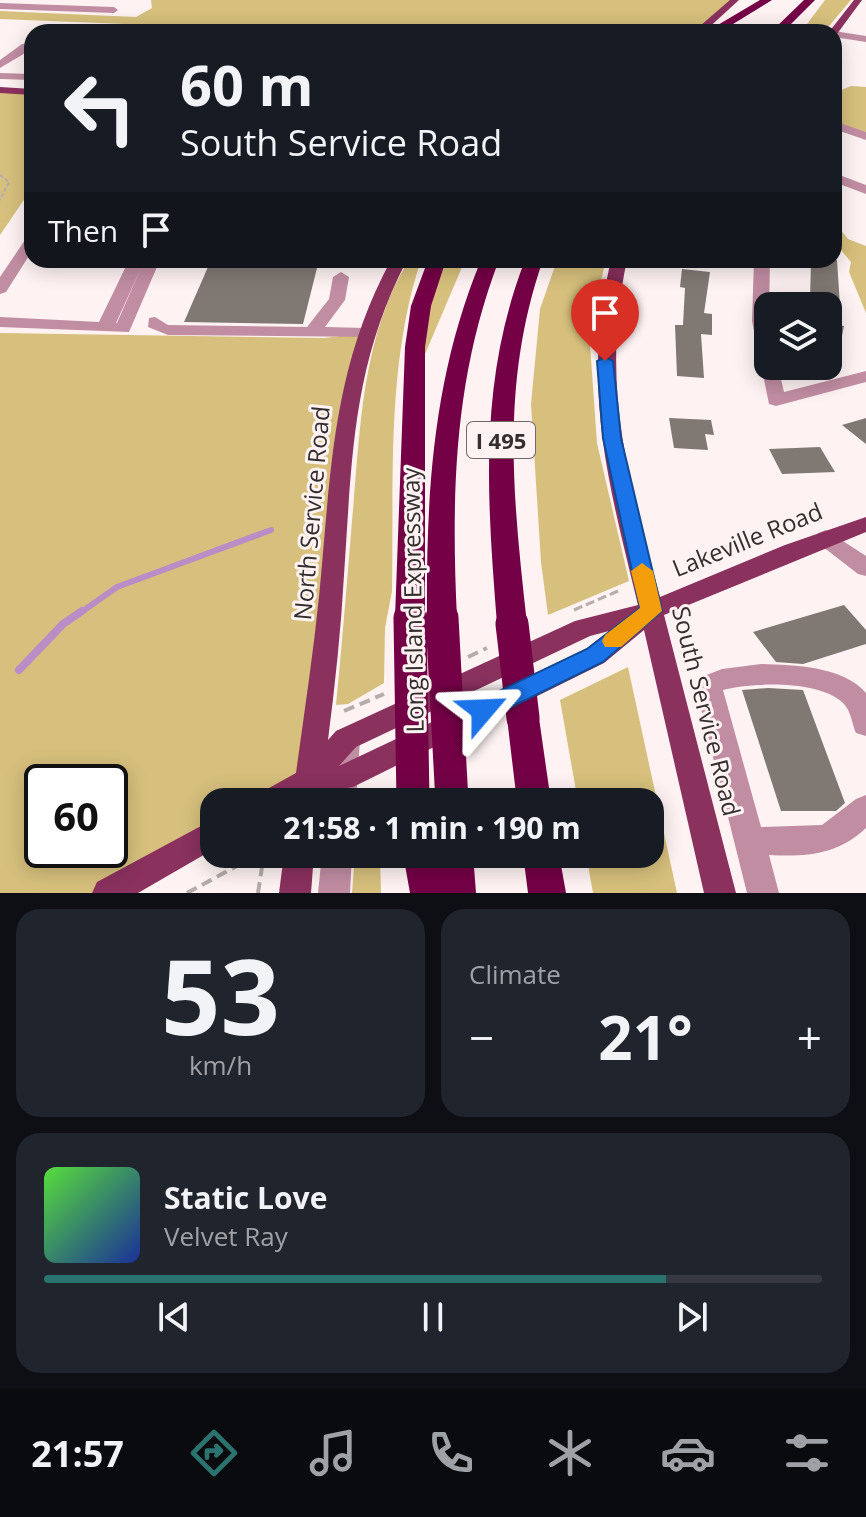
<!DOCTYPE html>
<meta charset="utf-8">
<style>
:root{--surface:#171b24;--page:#20242c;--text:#f1f3f6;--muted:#9ea1a6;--line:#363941;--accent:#2a736f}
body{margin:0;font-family:"Open Sans",sans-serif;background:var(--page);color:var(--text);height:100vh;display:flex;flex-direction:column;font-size:30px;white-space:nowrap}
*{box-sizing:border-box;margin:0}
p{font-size:26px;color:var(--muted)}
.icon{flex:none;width:44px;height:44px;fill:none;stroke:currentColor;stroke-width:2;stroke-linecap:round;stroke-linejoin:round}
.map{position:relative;height:893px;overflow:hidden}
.panel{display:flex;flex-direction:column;gap:16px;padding:16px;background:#0d0f14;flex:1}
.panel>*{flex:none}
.top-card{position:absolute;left:24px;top:24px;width:818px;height:244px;border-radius:24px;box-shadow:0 4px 20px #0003;background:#171b24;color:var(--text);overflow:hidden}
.fabs{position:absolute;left:754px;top:292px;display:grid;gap:16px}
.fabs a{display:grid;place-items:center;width:88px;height:88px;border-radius:16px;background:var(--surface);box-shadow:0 4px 20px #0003;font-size:40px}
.speed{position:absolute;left:24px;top:764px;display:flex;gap:16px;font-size:40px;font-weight:700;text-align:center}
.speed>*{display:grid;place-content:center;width:104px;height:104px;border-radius:50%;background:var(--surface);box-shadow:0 4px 20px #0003;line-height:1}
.speed .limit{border:4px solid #111;border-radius:12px;background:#fff;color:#111}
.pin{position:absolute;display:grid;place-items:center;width:68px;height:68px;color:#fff;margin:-82px -34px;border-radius:50% 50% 50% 0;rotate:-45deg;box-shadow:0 0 8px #0007}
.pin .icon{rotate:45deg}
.me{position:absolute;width:88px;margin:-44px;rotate:64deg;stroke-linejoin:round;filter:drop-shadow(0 0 6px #0008)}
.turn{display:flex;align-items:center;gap:28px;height:168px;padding:0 24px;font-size:36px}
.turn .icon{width:104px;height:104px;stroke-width:2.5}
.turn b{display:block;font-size:56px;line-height:68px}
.then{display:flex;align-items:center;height:76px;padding:0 24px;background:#0003;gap:16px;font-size:30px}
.big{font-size:60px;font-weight:700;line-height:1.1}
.panel .widget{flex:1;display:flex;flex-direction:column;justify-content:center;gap:12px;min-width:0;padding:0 28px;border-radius:24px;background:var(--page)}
.panel .dial{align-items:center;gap:0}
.dial b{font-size:104px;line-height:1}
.song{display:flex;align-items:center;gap:24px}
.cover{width:96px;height:96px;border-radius:12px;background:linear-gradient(135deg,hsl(110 70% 55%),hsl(230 70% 35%))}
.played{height:8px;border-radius:4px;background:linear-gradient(90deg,var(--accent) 80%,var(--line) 80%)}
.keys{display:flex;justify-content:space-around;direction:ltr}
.heat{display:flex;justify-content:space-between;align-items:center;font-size:44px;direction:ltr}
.panel .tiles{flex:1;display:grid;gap:16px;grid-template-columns:1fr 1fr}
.widget:last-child{grid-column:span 2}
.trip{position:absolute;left:200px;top:788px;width:464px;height:80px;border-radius:24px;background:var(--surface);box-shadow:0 4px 20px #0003;font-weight:700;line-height:80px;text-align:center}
.menu{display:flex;height:128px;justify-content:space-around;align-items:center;background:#090b0e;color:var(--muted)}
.menu .icon{width:56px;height:56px}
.menu .on{color:var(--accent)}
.menu b{font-size:36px;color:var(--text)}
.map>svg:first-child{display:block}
</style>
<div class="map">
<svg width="866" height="893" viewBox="0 0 866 893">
<rect width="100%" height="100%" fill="#fef3f2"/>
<path fill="#d7c07d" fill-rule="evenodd" d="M 151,0 L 735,0 L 698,32 L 347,32 L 347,24 L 330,24 L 325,32 L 144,32 L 150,25 L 0,19 L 0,11 L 136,17 L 152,8 Z
M 825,0 L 851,0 L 824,32 L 801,32 Z
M 851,86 L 866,87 L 866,132 L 834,123 L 834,93 Z
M 0,90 L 32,92 L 32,188 L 0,235 Z
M 839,228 L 848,239 L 866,246 L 866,313 L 849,272 L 851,262 L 834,242 L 834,230 Z
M 409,260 L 421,260 C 386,365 394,481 392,591 L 385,628 L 384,683 L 348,704 L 336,705 C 342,644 347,582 352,521 C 360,434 361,336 409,260 Z
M 443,260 L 465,260 L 423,359 L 422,331 Z
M 557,260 L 606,260 L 589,330 L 597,443 L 629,581 L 548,615 L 541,562 L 531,404 L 540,309 Z
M 0,333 L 324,338 L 366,333 L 309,780 L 270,802 L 214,802 L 214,833 L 108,893 L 0,893 ZM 42,782 L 110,782 L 110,850 L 42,850 Z
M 628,667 L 677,893 L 593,893 L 586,854 L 650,854 L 650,802 L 578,802 L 560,700 Z
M 355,854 L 380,854 L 381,893 L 352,893 Z"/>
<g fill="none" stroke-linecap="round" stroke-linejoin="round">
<path stroke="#b98dc5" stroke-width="6" d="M 80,613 L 117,587 L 271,530"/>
<path stroke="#b98dc5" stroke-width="8" d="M 19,670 L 63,624 L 82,611"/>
</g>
<path fill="#7f7873" d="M 211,260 L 319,260 L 303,324 L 184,322 Z
M 811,260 L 837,260 L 840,306 L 810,302 Z
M 682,269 L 710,272 L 704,313 L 712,314 L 712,335 L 701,334 L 704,378 L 677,376 L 675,325 L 683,325 L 685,288 L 680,287 Z
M 828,323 L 844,326 L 835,370 L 828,370 Z
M 669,418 L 711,420 L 714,435 L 705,434 L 708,450 L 674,448 Z
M 866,418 L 866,444 L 842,425 Z
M 820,447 L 835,472 L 782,474 L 769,449 Z
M 844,605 L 866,630 L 866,644 L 803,664 L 776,662 L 753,632 Z
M 768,688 L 803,690 L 845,803 L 836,811 L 781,811 L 742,690 Z"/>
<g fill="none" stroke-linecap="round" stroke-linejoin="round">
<path stroke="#b5acab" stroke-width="2" stroke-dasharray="4 2" stroke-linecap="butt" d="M 0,175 L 9,182 L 0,200"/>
<path stroke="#b5acab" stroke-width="3" stroke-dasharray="9 4" stroke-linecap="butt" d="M 574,610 L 618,591"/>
<path stroke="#b5acab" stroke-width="4" stroke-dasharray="11 6" stroke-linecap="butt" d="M 468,657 L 487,648
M 344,711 L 384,694
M 187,893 L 259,854
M 258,893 L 264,854"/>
<path fill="#c18da2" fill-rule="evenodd" d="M 0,3 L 114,7 L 118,10 L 114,13 L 0,9 Z
M 329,29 L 347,32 L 324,32 Z
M 834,31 L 866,36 L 866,42 L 834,37 L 834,32 L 831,32 Z
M 32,43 L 32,49 L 0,68 L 0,60 L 22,44 Z
M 0,73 L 32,74 L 32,80 L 0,79 Z
M 834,121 L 866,132 L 866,140 L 834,129 Z
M 834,173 L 866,185 L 866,194 L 834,182 Z
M 32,236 L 32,251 L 6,292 L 0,294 L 0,277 L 27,237 Z
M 129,260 L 160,260 L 129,332 L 0,327 L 0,317 L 99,322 ZM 141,268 L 117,323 L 116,323 Z
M 754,260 L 770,260 L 768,366 L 778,366 L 784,392 L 866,371 L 866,382 L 776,406 L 769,404 L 752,321 Z
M 341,272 L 349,277 L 345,300 L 325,327 L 366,328 L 372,329 L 375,333 L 372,337 L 168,335 L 148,327 L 149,318 L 155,317 L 168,325 L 307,327 L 329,299 L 333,277 Z
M 826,530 L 866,556 L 866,576 L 858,574 L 818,543 L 815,538 L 818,533 Z
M 761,664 C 793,665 843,666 866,693 L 866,736 L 856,733 C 852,724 851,711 844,704 C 821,680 752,682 723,690 L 761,827 L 822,825 L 856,799 L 866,795 L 866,828 C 838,855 805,857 769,855 L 779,893 L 747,893 L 695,685 L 699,678 L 722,669 Z
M 346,727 L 356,731 L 360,739 L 356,802 L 326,802 L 332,739 L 336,731 Z
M 322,854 L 352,854 L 350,893 L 318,893 Z"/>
<path fill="#8a315e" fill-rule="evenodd" d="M 730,0 L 739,0 L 704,32 L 693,32 Z
M 854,0 L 862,0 L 837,34 L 829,32 Z
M 0,87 L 32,89 L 32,95 L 0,93 Z
M 391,260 L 407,260 C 352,365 352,460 344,575 C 341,630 335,685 328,740 L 336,731 L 575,621 L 638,605 C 608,482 581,387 611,260 L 627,260 C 600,385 628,478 660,597 L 785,545 L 866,517 L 866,532 L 664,615 L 736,893 L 704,893 L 644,630 L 604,663 L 353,787 L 322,792 L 321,802 L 255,802 L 260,793 L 296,773 C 304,714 313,656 319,597 C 331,475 331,371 391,260 ZM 609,631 L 586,649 L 339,766 L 356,747 L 590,636 Z
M 214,819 L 214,849 L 138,893 L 92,893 L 97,882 Z
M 284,854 L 314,854 L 311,893 L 279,893 Z"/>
<path fill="#740046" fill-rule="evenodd" d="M 760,0 L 772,0 L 720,32 L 706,32 Z
M 804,0 L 815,0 L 783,32 L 771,32 Z
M 428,260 L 446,260 L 431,306 L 425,347 L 425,618 L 420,626 L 410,629 L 400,626 L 395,618 L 405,347 L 411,306 Z
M 481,260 L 499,260 C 454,377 451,494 457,618 L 452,626 L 442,629 L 432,626 L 427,618 C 426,493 433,376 481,260 Z
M 525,260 L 543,260 C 500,383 513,497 527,624 L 522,632 L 512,635 L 502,632 L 497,624 C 487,497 478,382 525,260 Z
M 523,705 L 534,709 L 539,718 L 551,802 L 517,802 L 507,718 L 512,709 Z
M 403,854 L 473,854 L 476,893 L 410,893 Z
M 523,854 L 559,854 L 566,893 L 528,893 Z"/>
<path stroke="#740046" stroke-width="33" d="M 410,618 L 413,802
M 442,618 L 452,802
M 512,624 L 523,718"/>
</g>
<path fill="#1a73e8" stroke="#114b97" stroke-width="2" d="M 605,357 L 613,361 L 621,438 L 662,611 L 603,662 L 491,717 L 483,720 L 474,717 L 471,710 L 474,703 L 587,649 L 640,608 L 603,438 L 597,361 Z"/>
<path fill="#f59e0b" d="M 642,563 L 653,571 L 662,611 L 621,647 L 605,647 L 602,641 L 605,635 L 640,608 L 631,571 Z"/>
<g text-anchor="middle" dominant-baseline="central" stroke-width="6" stroke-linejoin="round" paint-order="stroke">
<rect fill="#fef3f2" stroke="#706a69" stroke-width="2" x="467" y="422" width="68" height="36" rx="6"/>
<g font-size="22" font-weight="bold" fill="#332f2e">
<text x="501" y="440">I 495</text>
</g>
<g font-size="24" fill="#332f2e" stroke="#fef3f2">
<text transform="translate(311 513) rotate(-85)">North Service Road</text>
<text transform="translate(747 539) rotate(-22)">Lakeville Road</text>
<text transform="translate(412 600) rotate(-91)">Long Island Expressway</text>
<text transform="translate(707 711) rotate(76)">South Service Road</text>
</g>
</g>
</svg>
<div class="fabs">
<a><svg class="icon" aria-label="layers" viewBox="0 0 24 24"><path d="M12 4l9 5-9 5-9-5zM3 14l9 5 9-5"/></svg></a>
</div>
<div class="speed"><div class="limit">60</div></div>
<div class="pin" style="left:605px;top:361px;background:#d93025"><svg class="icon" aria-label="arrive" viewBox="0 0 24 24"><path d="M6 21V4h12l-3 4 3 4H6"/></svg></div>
<svg class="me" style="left:483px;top:710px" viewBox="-20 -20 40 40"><path d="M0-17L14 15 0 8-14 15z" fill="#1a73e8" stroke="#fff" stroke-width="4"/></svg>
<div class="trip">21:58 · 1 min · 190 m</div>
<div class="top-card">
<div class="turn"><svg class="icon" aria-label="left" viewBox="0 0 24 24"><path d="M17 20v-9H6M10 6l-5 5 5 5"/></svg><div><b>60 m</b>South Service Road</div></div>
<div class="then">Then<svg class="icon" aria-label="arrive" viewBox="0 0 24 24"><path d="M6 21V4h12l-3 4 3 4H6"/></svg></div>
</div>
</div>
<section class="panel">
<div class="tiles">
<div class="widget dial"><b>53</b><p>km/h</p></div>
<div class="widget"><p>Climate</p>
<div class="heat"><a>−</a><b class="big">21°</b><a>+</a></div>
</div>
<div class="widget">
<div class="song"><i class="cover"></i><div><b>Static Love</b><p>Velvet Ray</p></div></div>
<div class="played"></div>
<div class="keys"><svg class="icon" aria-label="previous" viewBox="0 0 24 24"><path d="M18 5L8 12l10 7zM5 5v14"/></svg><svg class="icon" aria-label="pause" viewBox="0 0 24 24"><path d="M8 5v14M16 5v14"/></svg><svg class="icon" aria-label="next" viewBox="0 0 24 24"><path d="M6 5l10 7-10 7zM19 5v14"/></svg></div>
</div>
</div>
</section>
<nav class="menu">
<b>21:57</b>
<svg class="icon on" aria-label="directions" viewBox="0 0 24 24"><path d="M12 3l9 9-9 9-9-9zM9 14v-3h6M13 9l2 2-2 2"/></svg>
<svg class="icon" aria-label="music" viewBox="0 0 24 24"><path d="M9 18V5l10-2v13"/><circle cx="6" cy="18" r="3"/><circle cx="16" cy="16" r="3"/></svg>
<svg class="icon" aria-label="phone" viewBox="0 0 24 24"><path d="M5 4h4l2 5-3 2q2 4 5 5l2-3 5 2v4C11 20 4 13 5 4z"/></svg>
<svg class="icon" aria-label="climate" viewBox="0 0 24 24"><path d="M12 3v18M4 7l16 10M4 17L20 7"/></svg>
<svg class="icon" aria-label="car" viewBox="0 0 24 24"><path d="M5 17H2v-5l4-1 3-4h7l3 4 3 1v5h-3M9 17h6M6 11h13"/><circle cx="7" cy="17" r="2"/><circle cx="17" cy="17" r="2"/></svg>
<svg class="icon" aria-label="filters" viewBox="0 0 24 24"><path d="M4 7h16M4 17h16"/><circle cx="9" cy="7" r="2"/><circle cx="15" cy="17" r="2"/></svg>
</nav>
